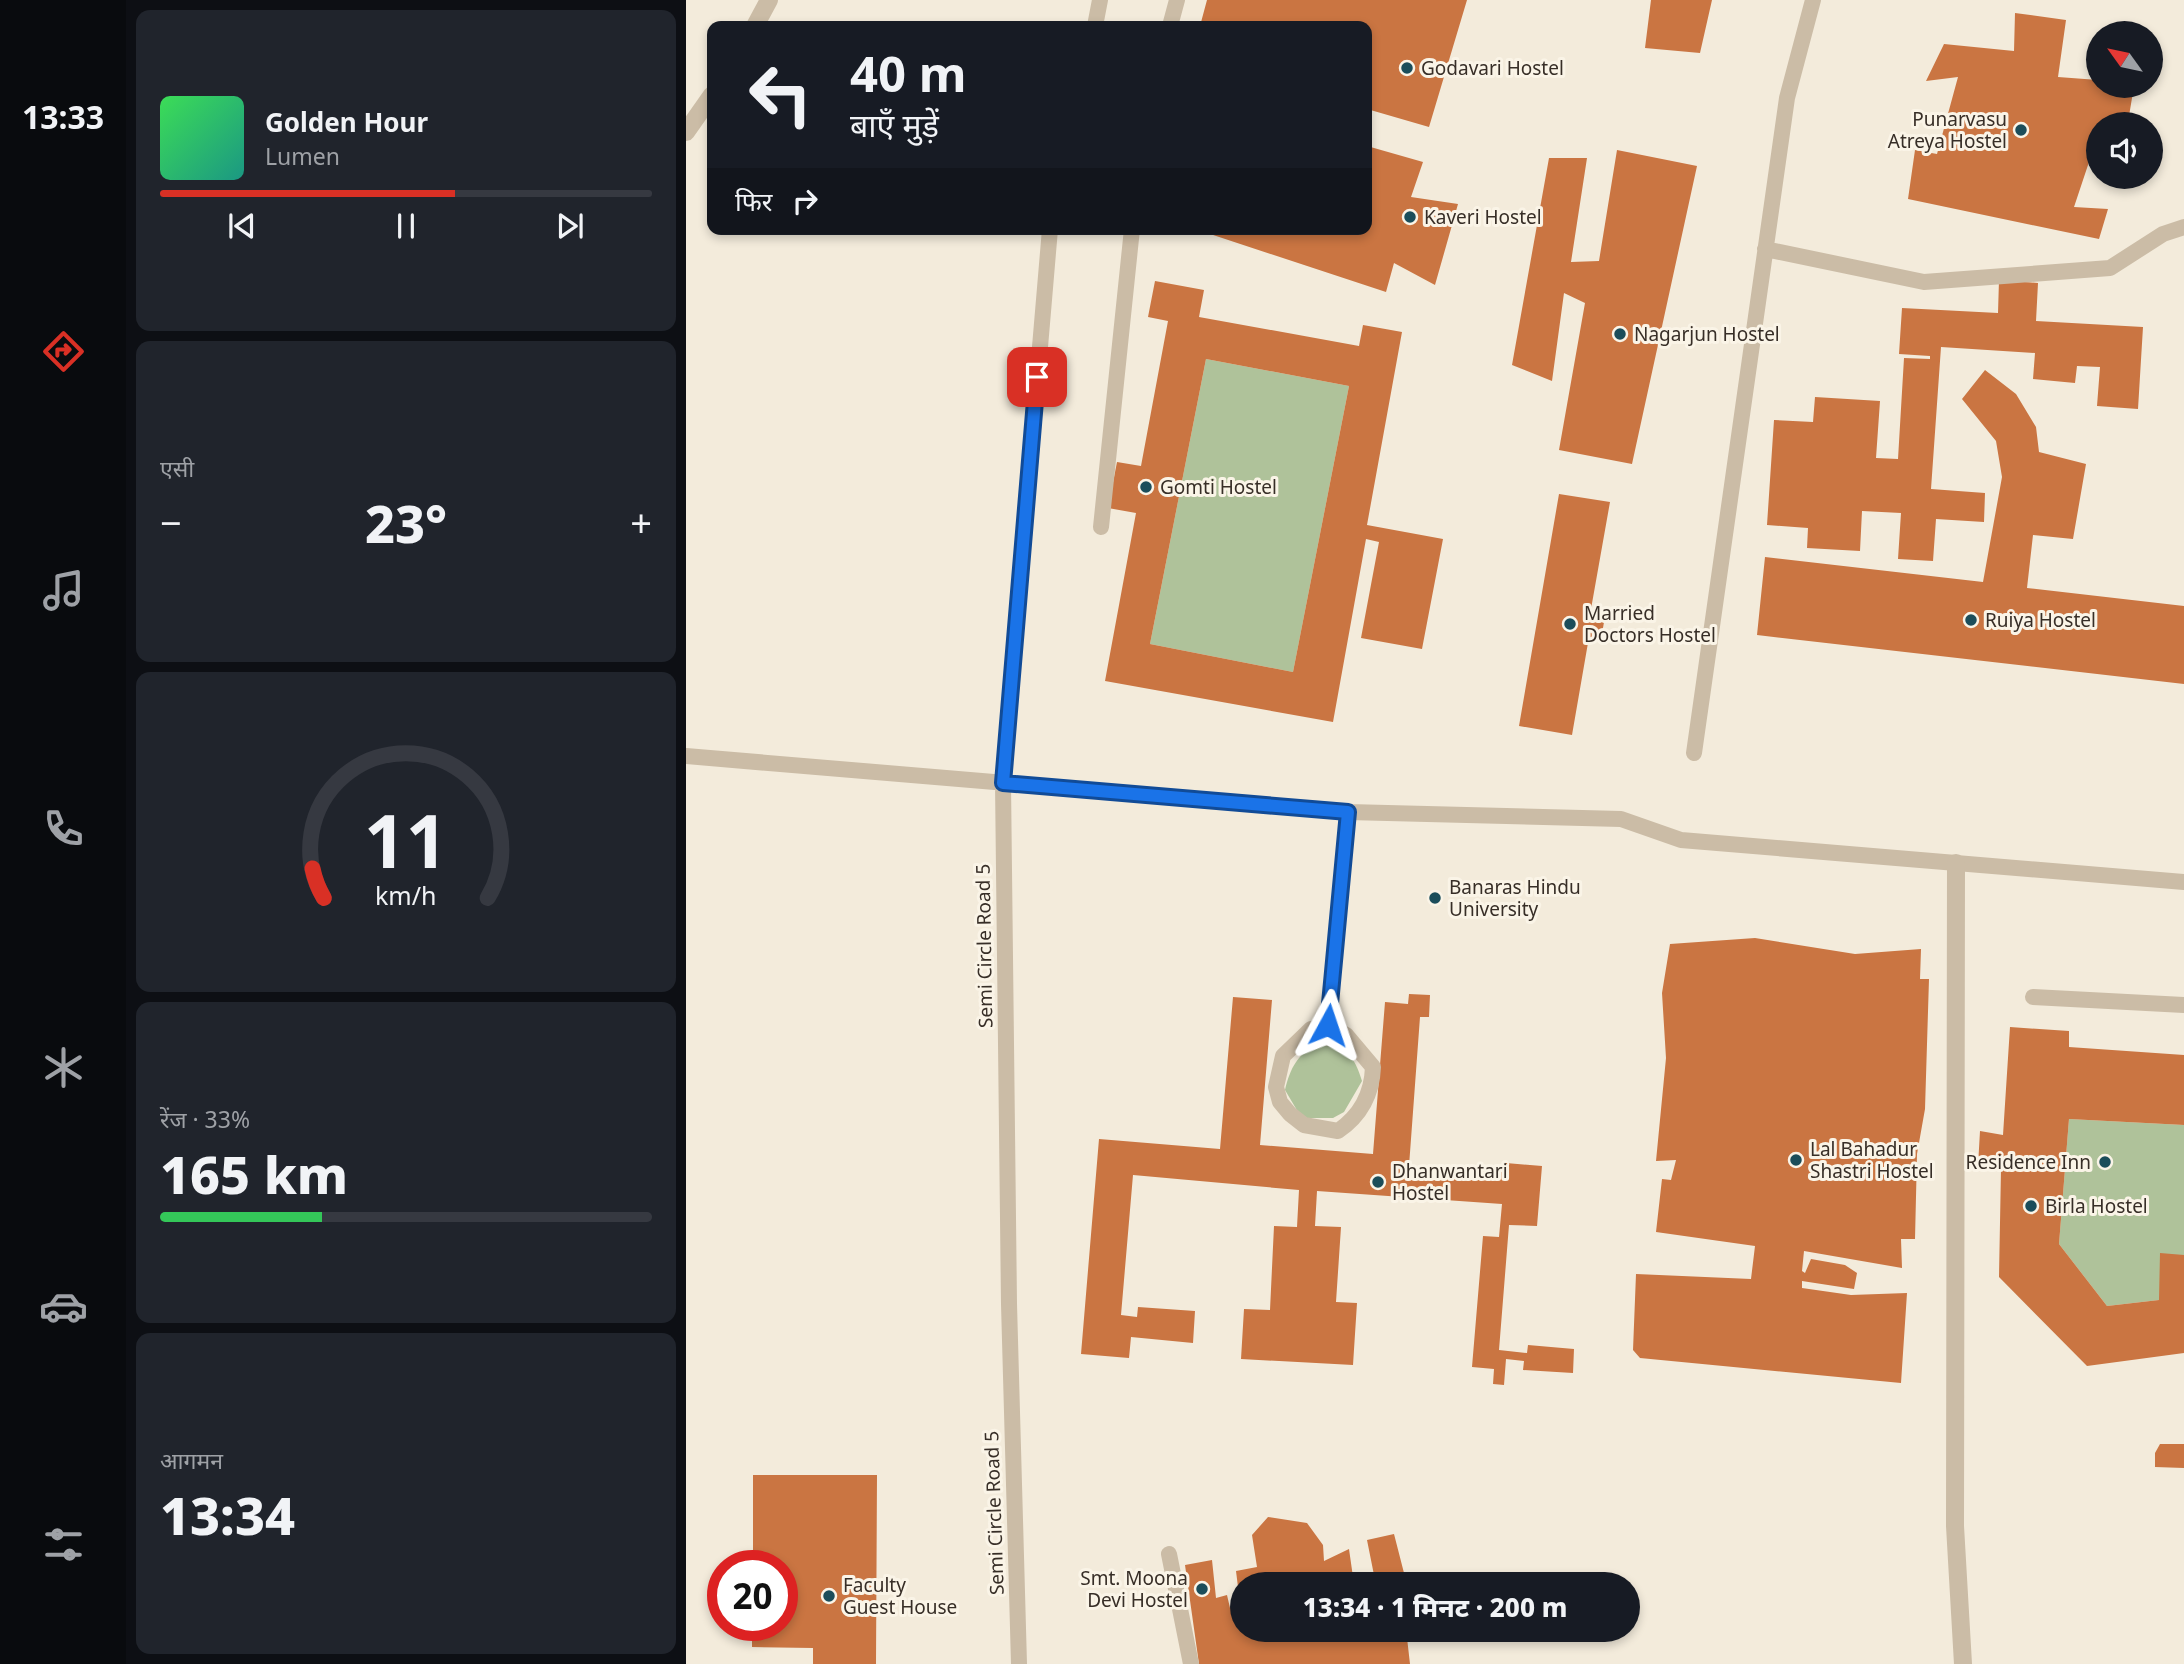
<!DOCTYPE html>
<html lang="hi">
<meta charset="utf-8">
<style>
:root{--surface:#171b24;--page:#20242c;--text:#f1f3f6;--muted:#9ea1a6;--line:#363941;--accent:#d93025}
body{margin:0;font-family:"Noto Sans","Noto Sans Devanagari",sans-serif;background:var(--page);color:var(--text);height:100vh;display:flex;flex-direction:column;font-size:26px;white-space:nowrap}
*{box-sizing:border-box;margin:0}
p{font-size:23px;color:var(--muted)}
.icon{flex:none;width:38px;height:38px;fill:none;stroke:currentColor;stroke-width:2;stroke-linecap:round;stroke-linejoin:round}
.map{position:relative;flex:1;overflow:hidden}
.panel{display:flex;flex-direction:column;gap:10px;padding:10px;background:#0d0f14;width:560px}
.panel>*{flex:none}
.hud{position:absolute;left:21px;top:21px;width:665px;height:214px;border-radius:14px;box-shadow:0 4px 10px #0003;background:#171b24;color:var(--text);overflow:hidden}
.needle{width:46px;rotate:303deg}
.buttons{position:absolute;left:1400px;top:21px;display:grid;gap:14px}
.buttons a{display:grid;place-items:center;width:77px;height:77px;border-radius:50%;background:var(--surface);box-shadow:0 4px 10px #0003;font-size:35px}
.speed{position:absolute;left:21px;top:1550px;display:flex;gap:14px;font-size:35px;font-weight:700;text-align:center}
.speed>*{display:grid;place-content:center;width:91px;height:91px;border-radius:50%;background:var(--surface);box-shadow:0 4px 10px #0003;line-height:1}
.speed .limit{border:10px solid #d22;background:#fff;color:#111}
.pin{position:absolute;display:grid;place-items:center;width:60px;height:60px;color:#fff;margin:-30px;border-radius:14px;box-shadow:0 4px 10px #0006}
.me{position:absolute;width:77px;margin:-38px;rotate:5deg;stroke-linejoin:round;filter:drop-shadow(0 0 5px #0008)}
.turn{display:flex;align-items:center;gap:24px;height:147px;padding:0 28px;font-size:32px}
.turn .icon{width:91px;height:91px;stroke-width:2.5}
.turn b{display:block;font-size:49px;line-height:60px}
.then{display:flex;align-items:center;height:66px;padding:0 28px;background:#0003;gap:14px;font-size:26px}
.big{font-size:52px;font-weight:800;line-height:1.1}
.panel .widget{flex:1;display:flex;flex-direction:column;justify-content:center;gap:10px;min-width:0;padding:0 24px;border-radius:14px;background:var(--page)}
.panel .dial{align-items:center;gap:0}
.dial svg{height:182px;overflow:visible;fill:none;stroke:var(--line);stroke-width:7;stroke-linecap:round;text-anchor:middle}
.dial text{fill:var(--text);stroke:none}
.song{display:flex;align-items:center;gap:21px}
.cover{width:84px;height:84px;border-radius:10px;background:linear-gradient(135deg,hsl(130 70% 55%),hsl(170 70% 35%))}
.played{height:7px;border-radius:4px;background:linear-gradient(90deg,var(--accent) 60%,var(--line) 60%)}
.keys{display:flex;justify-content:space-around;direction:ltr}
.heat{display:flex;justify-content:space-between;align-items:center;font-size:38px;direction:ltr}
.charge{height:10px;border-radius:5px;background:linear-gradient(90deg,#34c759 33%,var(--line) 0)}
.trip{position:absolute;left:544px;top:1572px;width:410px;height:70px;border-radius:35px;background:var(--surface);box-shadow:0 4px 10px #0003;font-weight:800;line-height:70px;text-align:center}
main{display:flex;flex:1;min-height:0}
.dock{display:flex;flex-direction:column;width:126px;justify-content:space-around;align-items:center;background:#090b0e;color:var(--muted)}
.dock .icon{width:49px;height:49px}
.dock .on{color:var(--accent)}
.dock b{font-size:32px;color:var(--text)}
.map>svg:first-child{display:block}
</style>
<main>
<nav class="dock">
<b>13:33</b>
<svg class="icon on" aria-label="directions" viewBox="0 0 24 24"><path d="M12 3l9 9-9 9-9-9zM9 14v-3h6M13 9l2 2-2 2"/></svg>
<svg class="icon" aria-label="music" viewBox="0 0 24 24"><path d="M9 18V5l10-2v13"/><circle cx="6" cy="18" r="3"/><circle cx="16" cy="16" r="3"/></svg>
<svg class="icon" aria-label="phone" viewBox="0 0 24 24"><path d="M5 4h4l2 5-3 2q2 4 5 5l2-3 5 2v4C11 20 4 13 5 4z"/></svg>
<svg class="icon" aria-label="climate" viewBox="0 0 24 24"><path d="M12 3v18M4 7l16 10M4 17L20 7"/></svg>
<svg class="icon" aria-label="car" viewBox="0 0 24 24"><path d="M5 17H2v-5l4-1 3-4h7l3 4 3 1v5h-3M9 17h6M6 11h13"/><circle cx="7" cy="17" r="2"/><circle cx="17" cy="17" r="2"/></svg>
<svg class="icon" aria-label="filters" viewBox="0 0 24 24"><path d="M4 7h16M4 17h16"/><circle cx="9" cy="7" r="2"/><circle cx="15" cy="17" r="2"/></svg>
</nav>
<section class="panel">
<div class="widget">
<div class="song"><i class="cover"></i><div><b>Golden Hour</b><p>Lumen</p></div></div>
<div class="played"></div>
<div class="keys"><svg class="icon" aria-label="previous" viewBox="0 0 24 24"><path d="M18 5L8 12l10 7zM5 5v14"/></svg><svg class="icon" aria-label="pause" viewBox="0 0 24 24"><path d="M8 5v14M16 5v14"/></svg><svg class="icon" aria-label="next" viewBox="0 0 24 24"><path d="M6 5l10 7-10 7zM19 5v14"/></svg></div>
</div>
<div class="widget"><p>एसी</p>
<div class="heat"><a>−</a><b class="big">23°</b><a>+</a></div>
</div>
<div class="widget dial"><svg viewBox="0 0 100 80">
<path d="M14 69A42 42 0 1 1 86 69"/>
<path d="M14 69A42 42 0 0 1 9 56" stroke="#d93025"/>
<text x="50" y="56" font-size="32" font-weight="700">11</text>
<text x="50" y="72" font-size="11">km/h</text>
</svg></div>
<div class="widget"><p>रेंज · 33%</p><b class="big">165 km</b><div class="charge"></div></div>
<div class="widget"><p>आगमन</p><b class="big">13:34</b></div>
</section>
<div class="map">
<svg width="1498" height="1664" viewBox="0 0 1498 1664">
<rect width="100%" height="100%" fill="#f3ebdb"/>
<path fill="#afc29a" d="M 520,359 L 663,386 L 607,672 L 464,644 Z
M 634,1045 C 661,1048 668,1055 676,1081 L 658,1112 L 647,1118 L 621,1118 L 612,1112 L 599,1090 C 604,1069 612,1051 634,1045 Z
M 1383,1119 L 1498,1125 L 1498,1255 L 1473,1300 L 1421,1306 L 1373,1244 Z"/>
<path fill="#ca7542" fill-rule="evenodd" d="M 521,0 L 781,0 L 743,127 L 681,109 L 681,26 L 514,26 Z
M 965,0 L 1026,0 L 1014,53 L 959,48 Z
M 1329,13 L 1380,20 L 1372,77 L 1412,80 L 1412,86 L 1448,86 L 1442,122 L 1417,122 L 1416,124 L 1412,124 L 1412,135 L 1388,207 L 1422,209 L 1413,239 L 1222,199 L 1229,150 L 1251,154 L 1272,77 L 1240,81 L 1258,44 L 1328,51 Z
M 681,146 L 737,162 L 725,197 L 772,204 L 749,285 L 708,263 L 700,292 L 512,230 L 681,229 Z
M 931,150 L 1011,166 L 946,464 L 873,450 L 899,303 L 878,293 L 866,381 L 826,365 L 863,158 L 901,158 L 885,262 L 913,261 Z
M 1313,280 L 1352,283 L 1350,321 L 1457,327 L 1452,409 L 1411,406 L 1414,367 L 1391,366 L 1389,383 L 1347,379 L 1349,353 L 1255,347 L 1245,489 L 1299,493 L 1298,522 L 1250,519 L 1247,561 L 1212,559 L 1215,513 L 1176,511 L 1174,551 L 1121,548 L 1122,528 L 1081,525 L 1088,420 L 1127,422 L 1129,397 L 1194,401 L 1190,458 L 1212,459 L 1218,358 L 1244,359 L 1244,356 L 1213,354 L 1216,308 L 1312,313 Z
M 469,281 L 518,290 L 513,317 L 673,346 L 677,325 L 716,332 L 681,525 L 757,539 L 736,649 L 675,638 L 693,542 L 680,539 L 647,722 L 419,681 L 450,513 L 422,508 L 431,462 L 455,466 L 482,321 L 462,317 ZM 520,359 L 663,386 L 607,672 L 464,644 Z
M 1299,370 L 1330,394 L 1350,427 L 1353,452 L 1400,464 L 1387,539 L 1347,535 L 1341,588 L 1498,606 L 1498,684 L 1071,635 L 1079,557 L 1297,582 L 1316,477 L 1310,441 L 1276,399 Z
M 873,494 L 924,502 L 905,609 L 920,611 L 915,639 L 903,637 L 886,735 L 833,726 Z
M 1069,938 L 1169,954 L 1235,949 L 1234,979 L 1243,979 L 1239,1109 L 1231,1154 L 1229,1239 L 1215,1239 L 1216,1268 L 1118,1251 L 1116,1271 L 1119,1273 L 1125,1259 L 1159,1265 L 1171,1273 L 1168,1289 L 1116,1281 L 1116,1288 L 1165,1295 L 1221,1293 L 1215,1383 L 954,1358 L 947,1350 L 950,1274 L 1065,1279 L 1069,1246 L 970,1232 L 976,1179 L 985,1180 L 990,1160 L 970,1161 L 980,1058 L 976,993 L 984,944 Z
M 723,994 L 744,995 L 743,1017 L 734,1017 L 723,1166 L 819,1172 L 820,1163 L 856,1166 L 851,1226 L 823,1225 L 813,1350 L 841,1353 L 842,1345 L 888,1349 L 887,1373 L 837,1370 L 838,1361 L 820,1359 L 818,1385 L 807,1384 L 808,1369 L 786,1367 L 797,1236 L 813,1237 L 816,1204 L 631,1191 L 629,1226 L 655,1227 L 650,1302 L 671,1303 L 667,1365 L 555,1359 L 558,1309 L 584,1310 L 588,1226 L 611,1227 L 613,1190 L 447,1175 L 435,1315 L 451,1317 L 452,1307 L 509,1311 L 507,1343 L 445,1337 L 443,1358 L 395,1354 L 413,1139 L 534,1149 L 547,997 L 586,1000 L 574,1145 L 687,1154 L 699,1002 L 722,1004 Z
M 1324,1027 L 1383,1031 L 1383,1047 L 1498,1055 L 1498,1125 L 1383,1119 L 1373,1244 L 1421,1306 L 1473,1300 L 1474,1253 L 1498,1255 L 1498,1353 L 1401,1366 L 1313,1277 L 1315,1169 L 1292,1166 L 1294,1131 L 1317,1135 Z
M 1474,1444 L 1498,1444 L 1498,1468 L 1469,1467 L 1469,1453 Z
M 67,1475 L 191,1475 L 190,1664 L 127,1664 L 127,1648 L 66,1647 L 66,1626 L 96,1626 L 96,1566 L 67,1566 Z
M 582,1517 L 621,1523 L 637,1545 L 638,1561 L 663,1549 L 668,1584 L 556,1584 L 556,1629 L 720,1629 L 724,1664 L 513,1664 L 499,1565 L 526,1560 L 530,1598 L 541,1595 L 544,1608 L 554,1603 L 550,1571 L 571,1567 L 566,1535 Z
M 708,1534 L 718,1573 L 712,1578 L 713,1584 L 683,1584 L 680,1578 L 688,1575 L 681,1540 Z"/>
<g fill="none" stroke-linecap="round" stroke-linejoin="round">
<path stroke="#cbbca6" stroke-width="16" d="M 409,26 L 414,0
M 484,26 L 491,0
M 1079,249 L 1238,282 L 1424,268 L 1477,234 L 1498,227
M 415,527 L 446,229
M 1008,753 L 1101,98 L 1127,0
M 0,756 L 662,812 L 935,819 L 995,840 L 1498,882
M 1347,997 L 1498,1005
M 642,1025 L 660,1035 L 687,1067 C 686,1094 674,1116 652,1131 L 618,1125 L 604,1114 L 594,1102 L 590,1087 L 597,1056 L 625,1029 L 642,1025 L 662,812
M 483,1554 L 505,1664
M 333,1664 L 323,1304 L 317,783 L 364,229"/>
<path stroke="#cbbca6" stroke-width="18" d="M 1270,863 L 1269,1526 L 1277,1664"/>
<path stroke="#cbbca6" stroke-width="18" d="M 69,26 L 83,0
M 0,132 L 26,95"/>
</g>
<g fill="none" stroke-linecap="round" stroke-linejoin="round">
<g stroke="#114b97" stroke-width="18">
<path id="route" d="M 351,377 L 317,783 L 662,812 L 642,1025"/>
</g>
<use href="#route" stroke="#1a73e8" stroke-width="12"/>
</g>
<g fill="#1b4d5a" stroke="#faf4e7" stroke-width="2.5">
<circle cx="721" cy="68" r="7"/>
<circle cx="1335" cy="130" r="7"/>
<circle cx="724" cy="217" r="7"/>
<circle cx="934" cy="334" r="7"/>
<circle cx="460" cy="487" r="7"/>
<circle cx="1285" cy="620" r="7"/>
<circle cx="884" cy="624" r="7"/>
<circle cx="749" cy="898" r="7"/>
<circle cx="1110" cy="1160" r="7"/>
<circle cx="1419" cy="1162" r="7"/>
<circle cx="692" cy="1182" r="7"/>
<circle cx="1345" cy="1206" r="7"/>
<circle cx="516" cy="1589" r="7"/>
<circle cx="143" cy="1596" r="7"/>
</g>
<g text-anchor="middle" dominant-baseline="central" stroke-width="6" stroke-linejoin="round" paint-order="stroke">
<g font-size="19" fill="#372e27" stroke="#faf4e7" text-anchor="start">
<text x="735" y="68">Godavari Hostel</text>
<text x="1321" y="119" text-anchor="end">Punarvasu<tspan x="1321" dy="22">Atreya Hostel</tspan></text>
<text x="738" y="217">Kaveri Hostel</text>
<text x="948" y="334">Nagarjun Hostel</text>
<text x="474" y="487">Gomti Hostel</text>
<text x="898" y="613">Married<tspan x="898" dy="22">Doctors Hostel</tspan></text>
<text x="1299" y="620">Ruiya Hostel</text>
<text x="763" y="887">Banaras Hindu<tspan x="763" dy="22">University</tspan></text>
<text x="1124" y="1149">Lal Bahadur<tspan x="1124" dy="22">Shastri Hostel</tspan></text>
<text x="1405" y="1162" text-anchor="end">Residence Inn</text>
<text x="706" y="1171">Dhanwantari<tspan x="706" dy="22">Hostel</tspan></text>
<text x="1359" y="1206">Birla Hostel</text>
<text x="502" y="1578" text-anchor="end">Smt. Moona<tspan x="502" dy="22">Devi Hostel</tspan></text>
<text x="157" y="1585">Faculty<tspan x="157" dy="22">Guest House</tspan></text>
</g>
<g font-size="19" fill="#372e27" stroke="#faf4e7">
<text transform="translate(298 946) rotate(-91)">Semi Circle Road 5</text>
<text transform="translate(308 1513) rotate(-92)">Semi Circle Road 5</text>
</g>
</g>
</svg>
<div class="buttons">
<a><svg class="needle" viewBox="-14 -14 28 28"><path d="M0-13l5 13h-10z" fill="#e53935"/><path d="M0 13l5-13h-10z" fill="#9ea1a6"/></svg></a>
<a><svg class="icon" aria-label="sound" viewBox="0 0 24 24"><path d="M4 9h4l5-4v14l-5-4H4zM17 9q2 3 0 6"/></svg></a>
</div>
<div class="speed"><div class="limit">20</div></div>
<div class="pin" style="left:351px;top:377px;background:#d93025"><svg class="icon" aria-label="arrive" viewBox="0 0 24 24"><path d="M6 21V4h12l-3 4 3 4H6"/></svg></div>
<svg class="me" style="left:642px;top:1025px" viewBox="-20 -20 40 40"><path d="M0-17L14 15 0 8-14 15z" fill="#1a73e8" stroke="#fff" stroke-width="4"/></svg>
<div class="trip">13:34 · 1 मिनट · 200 m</div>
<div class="hud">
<div class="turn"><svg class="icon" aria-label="left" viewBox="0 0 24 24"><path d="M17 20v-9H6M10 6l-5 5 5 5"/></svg><div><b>40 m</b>बाएँ मुड़ें</div></div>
<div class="then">फिर<svg class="icon" aria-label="right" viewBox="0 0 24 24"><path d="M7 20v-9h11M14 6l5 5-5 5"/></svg></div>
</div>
</div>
</main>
